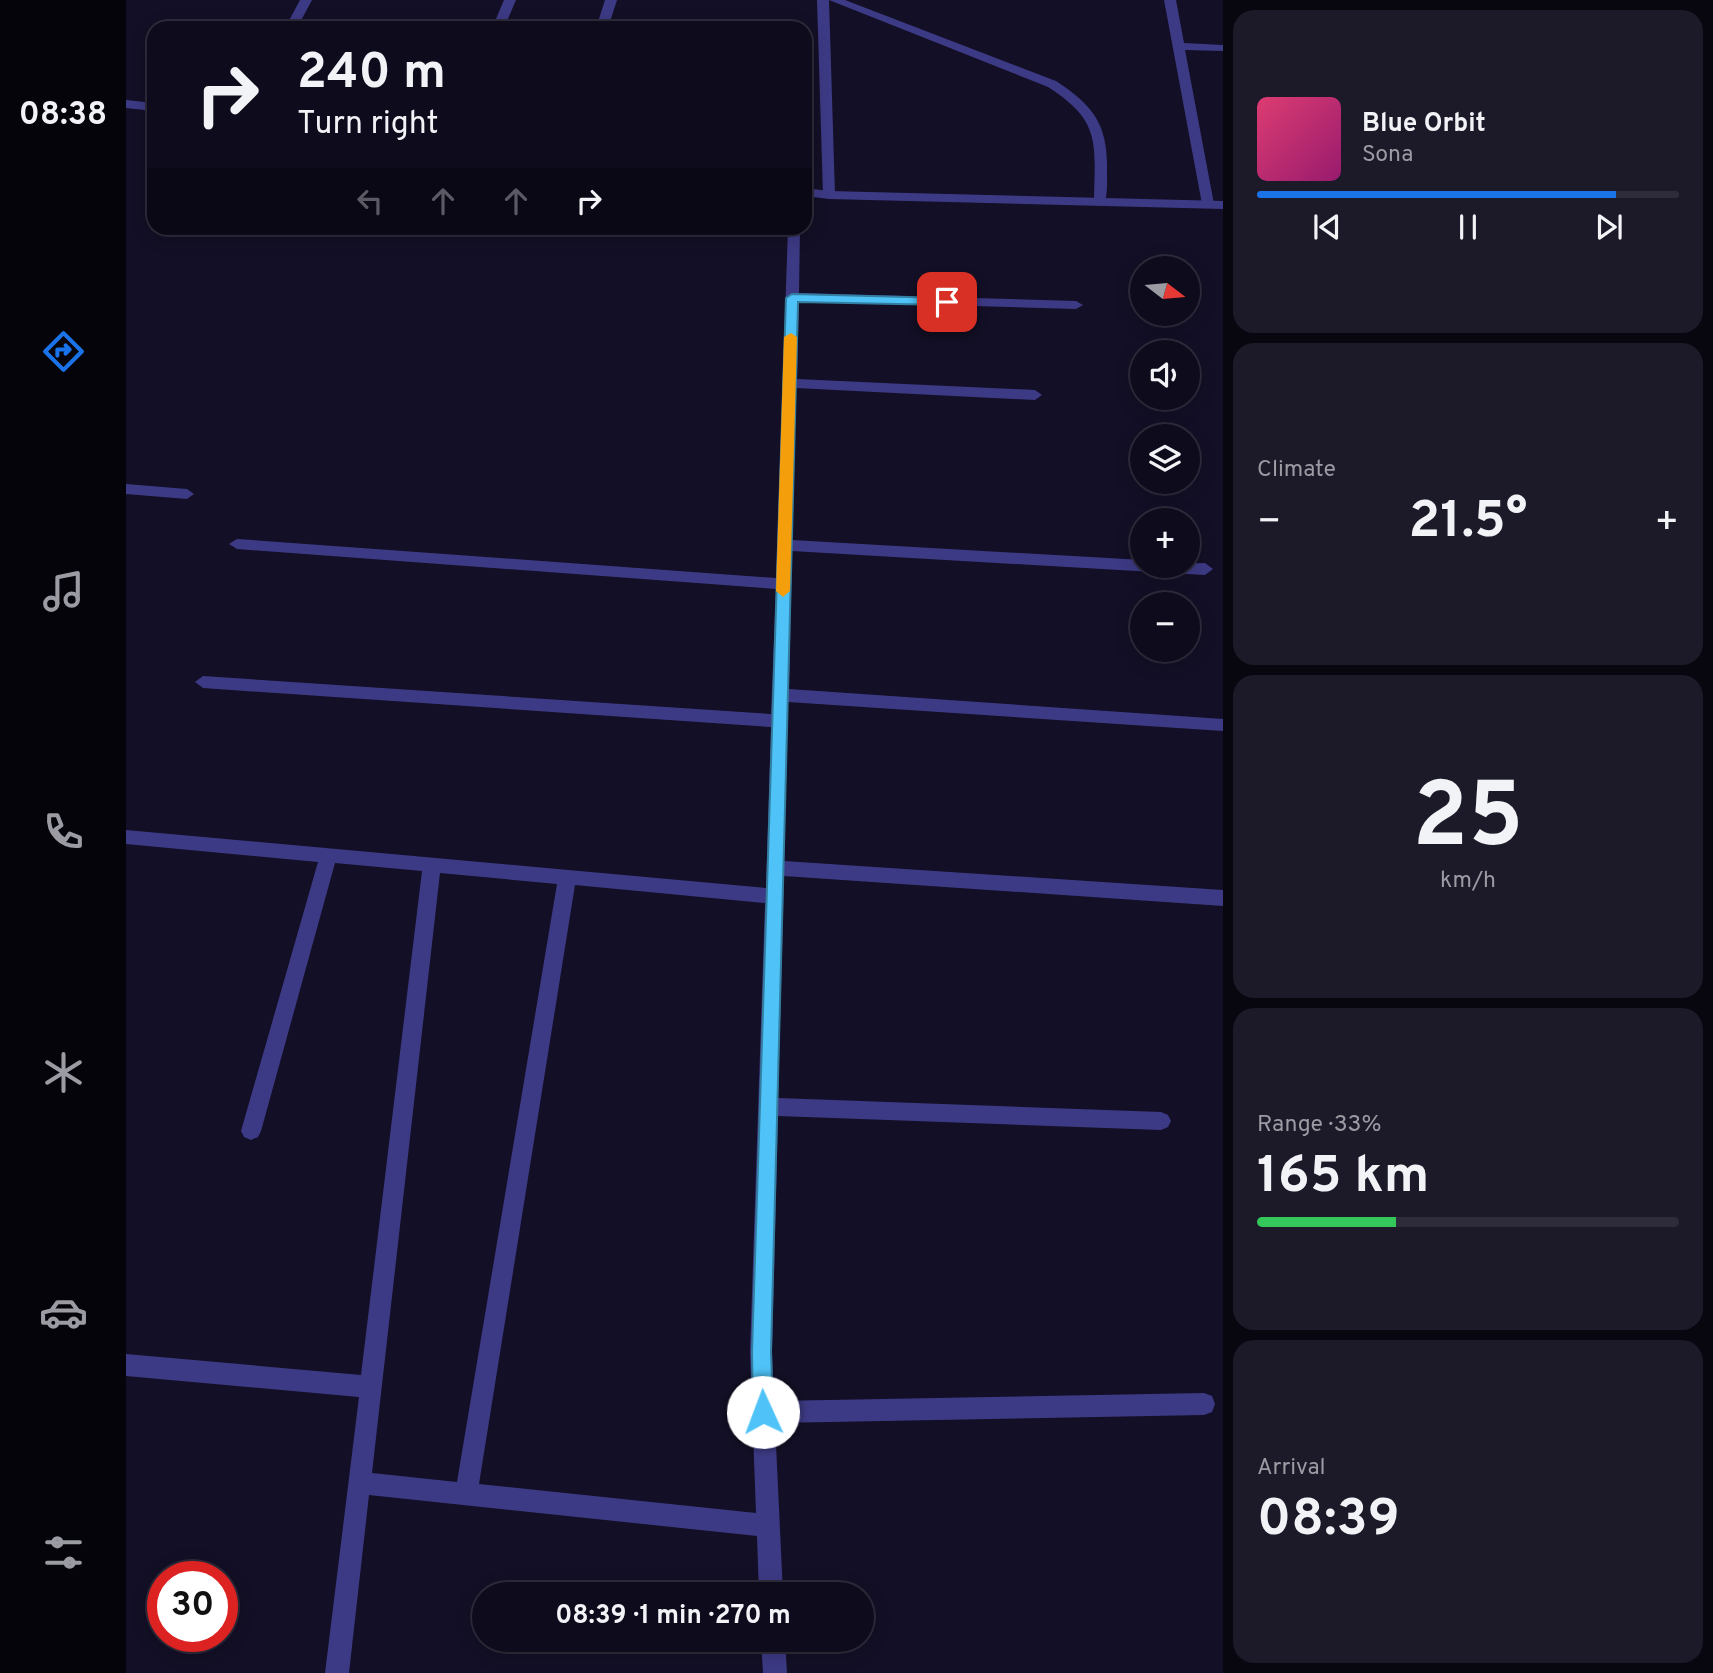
<!DOCTYPE html>
<meta charset="utf-8">
<style>
:root{--surface:#0e0b1c;--page:#1c1929;--text:#f1f3f6;--muted:#9b9ba3;--line:#2e2b3b;--accent:#1a73e8}
body{margin:0;font-family:Overpass,sans-serif;background:var(--page);color:var(--text);height:100vh;display:flex;flex-direction:column;font-size:26px;white-space:nowrap}
*{box-sizing:border-box;margin:0}
p{font-size:23px;color:var(--muted)}
.icon{flex:none;width:38px;height:38px;fill:none;stroke:currentColor;stroke-width:2;stroke-linecap:round;stroke-linejoin:round}
.map{position:relative;flex:1;overflow:hidden}
.side{display:flex;flex-direction:column;gap:10px;padding:10px;background:#08060f;width:490px}
.side>*{flex:none}
.banner{position:absolute;left:21px;top:21px;width:665px;height:214px;border-radius:21px;box-shadow:0 4px 18px #0003,0 0 0 2px var(--line);background:#0e0b1c;color:var(--text);overflow:hidden}
.needle{width:46px;rotate:106deg}
.fabs{position:absolute;left:1004px;top:256px;display:grid;gap:14px}
.fabs a{display:grid;place-items:center;width:70px;height:70px;border-radius:50%;background:var(--surface);box-shadow:0 4px 18px #0003,0 0 0 2px var(--line);font-size:35px}
.speed{position:absolute;left:21px;top:1561px;display:flex;gap:14px;font-size:35px;font-weight:700;text-align:center}
.speed>*{display:grid;place-content:center;width:91px;height:91px;border-radius:50%;background:var(--surface);box-shadow:0 4px 18px #0003,0 0 0 2px var(--line);line-height:1}
.speed .limit{border:10px solid #d22;background:#fff;color:#111}
.pin{position:absolute;display:grid;place-items:center;width:60px;height:60px;color:#fff;margin:-30px;border-radius:14px;box-shadow:0 4px 10px #0006}
.me{position:absolute;width:77px;margin:-38px;rotate:358deg;stroke-linejoin:round;filter:drop-shadow(0 0 5px #0008)}
.turn{display:flex;align-items:center;gap:24px;height:147px;padding:0 35px;font-size:32px}
.turn .icon{width:91px;height:91px;stroke-width:2.5}
.turn b{display:block;font-size:49px;line-height:60px}
.lanes{display:flex;align-items:center;height:66px;padding:0 35px;background:#0003;justify-content:center;gap:35px;direction:ltr}
.lanes .off{opacity:.35}
.big{font-size:52px;font-weight:700;line-height:1.1}
.side .card{flex:1;display:flex;flex-direction:column;justify-content:center;gap:10px;min-width:0;padding:0 24px;border-radius:21px;background:var(--page)}
.side .dial{align-items:center;gap:0}
.dial b{font-size:91px;line-height:1}
.song{display:flex;align-items:center;gap:21px}
.cover{width:84px;height:84px;border-radius:10px;background:linear-gradient(135deg,hsl(340 70% 55%),hsl(320 70% 35%))}
.played{height:7px;border-radius:4px;background:linear-gradient(90deg,var(--accent) 85%,var(--line) 85%)}
.keys{display:flex;justify-content:space-around;direction:ltr}
.heat{display:flex;justify-content:space-between;align-items:center;font-size:38px;direction:ltr}
.charge{height:10px;border-radius:5px;background:linear-gradient(90deg,#34c759 33%,var(--line) 0)}
.trip{position:absolute;left:346px;top:1582px;width:402px;height:70px;border-radius:35px;background:var(--surface);box-shadow:0 4px 18px #0003,0 0 0 2px var(--line);font-weight:700;line-height:70px;text-align:center}
main{display:flex;flex:1;min-height:0}
.dock{display:flex;flex-direction:column;width:126px;justify-content:space-around;align-items:center;background:#06040b;color:var(--muted)}
.dock .icon{width:49px;height:49px}
.dock .selected{color:var(--accent)}
.dock b{font-size:32px;color:var(--text)}
.map>svg:first-child{display:block}
</style>
<main>
<nav class="dock">
<b>08:38</b>
<svg class="icon selected" aria-label="directions" viewBox="0 0 24 24"><path d="M12 3l9 9-9 9-9-9zM9 14v-3h6M13 9l2 2-2 2"/></svg>
<svg class="icon" aria-label="music" viewBox="0 0 24 24"><path d="M9 18V5l10-2v13"/><circle cx="6" cy="18" r="3"/><circle cx="16" cy="16" r="3"/></svg>
<svg class="icon" aria-label="phone" viewBox="0 0 24 24"><path d="M5 4h4l2 5-3 2q2 4 5 5l2-3 5 2v4C11 20 4 13 5 4z"/></svg>
<svg class="icon" aria-label="climate" viewBox="0 0 24 24"><path d="M12 3v18M4 7l16 10M4 17L20 7"/></svg>
<svg class="icon" aria-label="car" viewBox="0 0 24 24"><path d="M5 17H2v-5l4-1 3-4h7l3 4 3 1v5h-3M9 17h6M6 11h13"/><circle cx="7" cy="17" r="2"/><circle cx="17" cy="17" r="2"/></svg>
<svg class="icon" aria-label="filters" viewBox="0 0 24 24"><path d="M4 7h16M4 17h16"/><circle cx="9" cy="7" r="2"/><circle cx="15" cy="17" r="2"/></svg>
</nav>
<div class="map">
<svg width="1097" height="1673" viewBox="0 0 1097 1673">
<rect width="100%" height="100%" fill="#130f26"/>
<g fill="none" stroke-linecap="round" stroke-linejoin="round">
<path fill="#3d3a85" fill-rule="evenodd" d="M 174,0 L 186,0 L 171,28 L 159,28 Z
M 378,0 L 390,0 L 378,28 L 366,28 Z
M 479,0 L 491,0 L 482,28 L 470,28 Z
M 691,0 L 703,0 L 709,195 L 703,199 L 697,195 Z
M 703,0 L 719,0 L 930,81 C 968,106 982,125 981,171 C 981,182 982,194 978,204 L 970,204 L 968,201 C 969,142 975,121 922,87 Z
M 1038,0 L 1050,0 L 1058,43 L 1097,45 L 1097,51 L 1059,50 L 1088,204 L 1082,208 L 1076,204 Z
M 662,228 L 674,228 L 673,293 L 950,301 L 957,305 L 950,309 L 673,301 L 671,379 L 909,390 L 916,395 L 909,400 L 670,388 L 666,540 L 1017,560 L 1017,565 L 1079,563 L 1087,569 L 1079,575 L 666,551 L 663,689 L 1097,719 L 1097,731 L 662,702 L 658,861 L 1097,890 L 1097,906 L 658,876 L 652,1098 L 1035,1112 L 1042,1115 L 1045,1121 L 1042,1127 L 1035,1130 L 652,1116 L 646,1352 L 648,1401 L 1078,1393 L 1086,1396 L 1089,1404 L 1086,1412 L 1078,1415 L 649,1423 L 657,1594 L 633,1594 L 631,1536 L 243,1495 L 223,1673 L 199,1673 L 233,1397 L 0,1376 L 0,1354 L 235,1375 L 296,871 L 209,863 L 135,1131 L 132,1137 L 125,1140 L 118,1137 L 115,1131 L 192,862 L 0,844 L 0,830 L 640,888 L 645,727 L 77,688 L 69,682 L 77,676 L 645,714 L 650,589 L 111,549 L 103,544 L 111,539 L 650,578 ZM 314,873 L 431,884 L 331,1482 L 246,1473 ZM 449,885 L 639,903 L 624,1352 L 630,1513 L 353,1484 Z
M 0,484 L 61,489 L 68,494 L 61,499 L 0,494 Z
M 635,1640 L 659,1640 L 661,1673 L 637,1673 Z"/>
<path fill="#3d3a85" fill-rule="evenodd" d="M 0,100 L 28,103 L 28,111 L 0,108 Z
M 679,188 L 703,191 L 1097,201 L 1097,209 L 703,199 L 679,196 Z"/>
</g>
<path fill="#4fc3f7" stroke="#337fa1" stroke-width="2" d="M 666,294 L 821,298 L 827,302 L 821,305 L 672,302 L 645,1352 L 647,1412 L 644,1419 L 637,1422 L 630,1419 L 627,1412 L 626,1352 L 660,298 Z"/>
<path fill="#f59e0b" d="M 665,333 L 671,337 L 664,591 L 657,597 L 650,591 L 658,337 Z"/>
</svg>
<div class="fabs">
<a><svg class="needle" viewBox="-14 -14 28 28"><path d="M0-13l5 13h-10z" fill="#e53935"/><path d="M0 13l5-13h-10z" fill="#9b9ba3"/></svg></a>
<a><svg class="icon" aria-label="sound" viewBox="0 0 24 24"><path d="M4 9h4l5-4v14l-5-4H4zM17 9q2 3 0 6"/></svg></a>
<a><svg class="icon" aria-label="layers" viewBox="0 0 24 24"><path d="M12 4l9 5-9 5-9-5zM3 14l9 5 9-5"/></svg></a>
<a>+</a>
<a>−</a>
</div>
<div class="speed"><div class="limit">30</div></div>
<div class="pin" style="left:821px;top:302px;background:#d93025"><svg class="icon" aria-label="arrive" viewBox="0 0 24 24"><path d="M6 21V4h12l-3 4 3 4H6"/></svg></div>
<svg class="me" style="left:637px;top:1412px" viewBox="-20 -20 40 40"><circle r="19" fill="#fff"/><path d="M0-13L10 11 0 6-10 11z" fill="#4fc3f7"/></svg>
<div class="trip">08:39 · 1 min · 270 m</div>
<div class="banner">
<div class="turn"><svg class="icon" aria-label="right" viewBox="0 0 24 24"><path d="M7 20v-9h11M14 6l5 5-5 5"/></svg><div><b>240 m</b>Turn right</div></div>
<div class="lanes"><svg class="icon off" aria-label="left" viewBox="0 0 24 24"><path d="M17 20v-9H6M10 6l-5 5 5 5"/></svg><svg class="icon off" aria-label="ahead" viewBox="0 0 24 24"><path d="M12 20V5M6 11l6-6 6 6"/></svg><svg class="icon off" aria-label="ahead" viewBox="0 0 24 24"><path d="M12 20V5M6 11l6-6 6 6"/></svg><svg class="icon" aria-label="right" viewBox="0 0 24 24"><path d="M7 20v-9h11M14 6l5 5-5 5"/></svg></div>
</div>
</div>
<section class="side">
<div class="card">
<div class="song"><i class="cover"></i><div><b>Blue Orbit</b><p>Sona</p></div></div>
<div class="played"></div>
<div class="keys"><svg class="icon" aria-label="previous" viewBox="0 0 24 24"><path d="M18 5L8 12l10 7zM5 5v14"/></svg><svg class="icon" aria-label="pause" viewBox="0 0 24 24"><path d="M8 5v14M16 5v14"/></svg><svg class="icon" aria-label="next" viewBox="0 0 24 24"><path d="M6 5l10 7-10 7zM19 5v14"/></svg></div>
</div>
<div class="card"><p>Climate</p>
<div class="heat"><a>−</a><b class="big">21.5°</b><a>+</a></div>
</div>
<div class="card dial"><b>25</b><p>km/h</p></div>
<div class="card"><p>Range · 33%</p><b class="big">165 km</b><div class="charge"></div></div>
<div class="card"><p>Arrival</p><b class="big">08:39</b></div>
</section>
</main>
